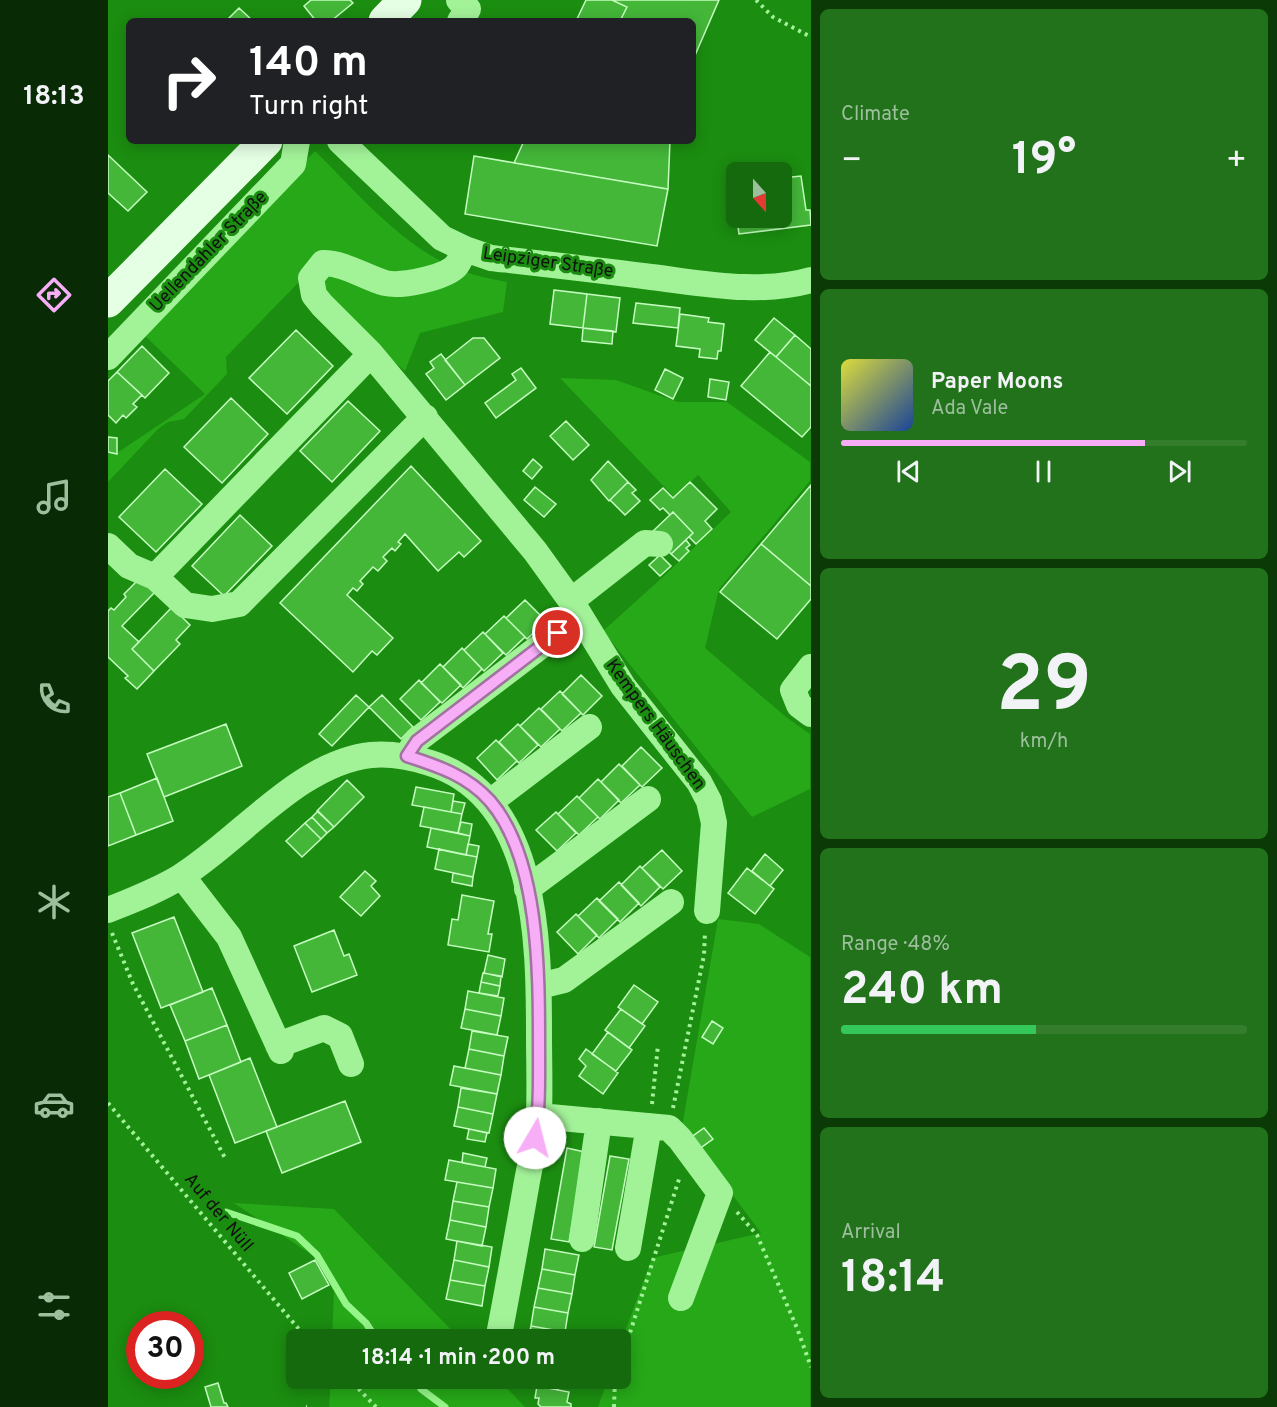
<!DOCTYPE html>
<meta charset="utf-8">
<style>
:root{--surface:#146a0c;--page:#21721a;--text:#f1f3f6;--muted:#9dbf9d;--line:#337d2d;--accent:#f7aef6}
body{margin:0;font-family:Overpass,sans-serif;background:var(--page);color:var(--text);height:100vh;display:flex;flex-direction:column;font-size:22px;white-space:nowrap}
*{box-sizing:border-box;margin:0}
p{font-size:20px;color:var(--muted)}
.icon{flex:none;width:33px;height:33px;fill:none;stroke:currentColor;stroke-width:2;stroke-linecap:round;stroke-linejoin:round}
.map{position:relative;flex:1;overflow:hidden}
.side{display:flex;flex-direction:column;gap:9px;padding:9px;background:#0b3a07;width:466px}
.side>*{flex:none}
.guide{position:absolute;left:18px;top:18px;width:570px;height:126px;border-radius:9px;box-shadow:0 3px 15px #0003;background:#202124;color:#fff;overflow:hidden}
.needle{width:39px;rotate:159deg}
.buttons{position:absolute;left:618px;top:162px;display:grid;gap:12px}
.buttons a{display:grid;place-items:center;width:66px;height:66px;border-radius:9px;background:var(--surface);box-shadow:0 3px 15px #0003;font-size:30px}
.speed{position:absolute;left:18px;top:1311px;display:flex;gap:12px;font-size:30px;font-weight:700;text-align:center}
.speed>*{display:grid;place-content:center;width:78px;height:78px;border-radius:50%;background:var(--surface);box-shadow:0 3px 15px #0003;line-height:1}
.speed .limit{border:9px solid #d22;background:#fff;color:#111}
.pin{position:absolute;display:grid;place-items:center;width:51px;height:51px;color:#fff;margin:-26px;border:3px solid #fff;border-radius:50%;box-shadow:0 2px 6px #0007}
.me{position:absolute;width:66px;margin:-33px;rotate:8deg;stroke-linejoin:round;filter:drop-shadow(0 0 4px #0008)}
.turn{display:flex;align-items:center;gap:21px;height:126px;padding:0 24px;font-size:27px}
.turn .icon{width:78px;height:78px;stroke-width:2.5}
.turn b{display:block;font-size:42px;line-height:51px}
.big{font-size:45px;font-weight:700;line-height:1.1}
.side .tile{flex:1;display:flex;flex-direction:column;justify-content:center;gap:9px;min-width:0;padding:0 21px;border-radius:9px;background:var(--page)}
.side .dial{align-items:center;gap:0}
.dial b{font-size:78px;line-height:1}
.song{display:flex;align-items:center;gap:18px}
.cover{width:72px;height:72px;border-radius:9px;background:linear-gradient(135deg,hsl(60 70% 55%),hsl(220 70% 35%))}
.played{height:6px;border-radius:3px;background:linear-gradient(90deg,var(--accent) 75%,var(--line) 75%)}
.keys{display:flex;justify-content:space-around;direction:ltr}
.heat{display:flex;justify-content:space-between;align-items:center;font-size:33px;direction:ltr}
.charge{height:9px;border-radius:4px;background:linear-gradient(90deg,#34c759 48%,var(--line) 0)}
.trip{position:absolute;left:178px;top:1329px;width:345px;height:60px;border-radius:9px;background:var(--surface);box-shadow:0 3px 15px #0003;font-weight:700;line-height:60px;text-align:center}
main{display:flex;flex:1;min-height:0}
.dock{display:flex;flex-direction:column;width:108px;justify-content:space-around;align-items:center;background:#082a05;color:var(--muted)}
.dock .icon{width:42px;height:42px}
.dock .active{color:var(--accent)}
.dock b{font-size:27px;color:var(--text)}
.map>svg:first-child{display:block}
</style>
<main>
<nav class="dock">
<b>18:13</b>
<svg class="icon active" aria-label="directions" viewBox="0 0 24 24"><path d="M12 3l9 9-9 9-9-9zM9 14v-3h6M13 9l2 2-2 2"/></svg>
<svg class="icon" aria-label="music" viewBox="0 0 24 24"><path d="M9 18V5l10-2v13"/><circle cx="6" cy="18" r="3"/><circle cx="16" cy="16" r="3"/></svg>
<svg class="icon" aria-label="phone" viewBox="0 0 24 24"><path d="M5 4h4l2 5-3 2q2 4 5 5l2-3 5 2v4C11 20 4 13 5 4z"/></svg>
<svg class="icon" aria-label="climate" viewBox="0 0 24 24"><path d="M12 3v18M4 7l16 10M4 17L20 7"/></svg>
<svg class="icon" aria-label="car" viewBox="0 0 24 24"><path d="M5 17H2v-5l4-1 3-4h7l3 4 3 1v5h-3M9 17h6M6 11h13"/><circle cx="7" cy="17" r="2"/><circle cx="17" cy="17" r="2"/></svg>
<svg class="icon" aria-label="filters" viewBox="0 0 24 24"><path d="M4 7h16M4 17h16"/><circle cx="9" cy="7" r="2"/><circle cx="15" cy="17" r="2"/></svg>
</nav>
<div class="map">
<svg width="703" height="1407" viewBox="0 0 703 1407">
<rect width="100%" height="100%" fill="#1b8d10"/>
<path fill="#26a818" d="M 207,151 C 251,194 298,252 358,272 C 371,277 385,279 399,282 L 395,312 L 312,333 L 297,371 L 272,350 L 192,274 L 190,283 L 118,357 L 119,374 L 76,419 L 60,422 L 50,429 L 0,482 L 0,453 L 9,453 L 97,394 L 33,332 Z
M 452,378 L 508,380 L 570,402 L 619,402 L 702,462 L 702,481 L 611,589 L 597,648 L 678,717 L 702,734 L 702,789 L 644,817 L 495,631 L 557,575 L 623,512 L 590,475 L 566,497 Z
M 610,919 L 651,924 L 702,957 L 702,1407 L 490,1407 L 500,1379 L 513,1378 L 513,1343 L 544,1258 L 653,1233 L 574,1127 Z
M 126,1203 L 226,1209 L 352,1339 L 224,1339 L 226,1291 L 207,1257 Z
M 223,1378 L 390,1379 L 417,1407 L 221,1407 Z"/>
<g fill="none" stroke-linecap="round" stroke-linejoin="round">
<path stroke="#96f68a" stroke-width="7" d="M 118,1212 L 189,1236 L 209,1255 L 238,1304 L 258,1323 L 269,1340
M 300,1378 L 300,1379
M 313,1389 L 337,1407"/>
</g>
<path fill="#44b739" stroke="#c6fdc0" stroke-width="1.5" d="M 203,0 L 242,0 L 245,3 L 223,21 L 208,21 L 196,6 Z
M 478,0 L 504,0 L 519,7 L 512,21 L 468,21 Z
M 504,0 L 611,0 L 585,60 L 585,21 L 512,21 L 519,7 Z
M 131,8 L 145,21 L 118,21 Z
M 416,141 L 562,141 L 560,189 L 406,163 Z
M 0,155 L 39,192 L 20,211 L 0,193 Z
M 366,156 L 560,189 L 549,246 L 357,214 Z
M 693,176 L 698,210 L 702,210 L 703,225 L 631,234 L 629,220 L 633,218 L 674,218 L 674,178 Z
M 446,290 L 479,294 L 475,328 L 442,324 Z
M 479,294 L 512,298 L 508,332 L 475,328 Z
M 528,303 L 572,308 L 570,328 L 525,323 Z
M 572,314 L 601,318 L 600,322 L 616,324 L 613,351 L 610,351 L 609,359 L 591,357 L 592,349 L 568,346 Z
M 666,318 L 687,335 L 668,357 L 647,340 Z
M 475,328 L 505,331 L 504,344 L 474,341 Z
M 188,330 L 225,366 L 179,414 L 141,378 Z
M 687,335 L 703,349 L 703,386 L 668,357 Z
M 365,338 L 376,338 L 392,358 L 357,385 L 337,360 Z
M 34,346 L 61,373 L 37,398 L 9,372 Z
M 662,352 L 703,386 L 703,427 L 694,437 L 633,386 Z
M 333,354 L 357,385 L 338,400 L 318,374 L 326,368 L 322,362 Z
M 413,368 L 428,388 L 388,418 L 377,403 L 408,380 L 404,374 Z
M 557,369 L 575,378 L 565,399 L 547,390 Z
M 9,372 L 34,395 L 25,404 L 29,407 L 18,418 L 15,415 L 8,423 L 0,415 L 0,381 Z
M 602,379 L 621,382 L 618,400 L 600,397 Z
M 123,398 L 160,434 L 114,483 L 76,447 Z
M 240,401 L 272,431 L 224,482 L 192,451 Z
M 458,421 L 481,445 L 465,460 L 442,436 Z
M 0,437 L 9,438 L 9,454 L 0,452 Z
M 425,459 L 434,467 L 424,479 L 415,471 Z
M 500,461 L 520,482 L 501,501 L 483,480 Z
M 303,466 L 373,541 L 356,557 L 351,552 L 330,571 L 297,534 L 290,542 L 293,544 L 287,551 L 284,548 L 275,557 L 279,561 L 270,571 L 265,567 L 252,581 L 255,584 L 249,591 L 245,588 L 239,595 L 285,638 L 269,655 L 264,651 L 245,672 L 172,603 Z
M 57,469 L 94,504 L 48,552 L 11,517 Z
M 520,482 L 528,490 L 524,493 L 532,501 L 517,515 L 502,500 Z
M 582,482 L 609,509 L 597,521 L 604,529 L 588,544 L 581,537 L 585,533 L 565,512 L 562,515 L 555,508 L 552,510 L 542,500 L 555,488 L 565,498 Z
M 703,485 L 703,586 L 653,544 Z
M 427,487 L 448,504 L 436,517 L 416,500 Z
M 565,512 L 585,533 L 563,554 L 543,533 Z
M 132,515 L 164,546 L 116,596 L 84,566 Z
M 578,540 L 582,545 L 578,548 L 581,551 L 571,561 L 563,554 Z
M 653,544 L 703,586 L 703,599 L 669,639 L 612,592 Z
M 552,555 L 563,566 L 552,576 L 541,565 Z
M 32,578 L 47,592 L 14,626 L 31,642 L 24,649 L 46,671 L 29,689 L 17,678 L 20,676 L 0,657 L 0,611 L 3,608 L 6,610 L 18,597 L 16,594 Z
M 417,600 L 438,621 L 419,639 L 398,618 Z
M 64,607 L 82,625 L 68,640 L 72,644 L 46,671 L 24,649 Z
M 396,616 L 417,637 L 398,655 L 377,634 Z
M 375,632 L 395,653 L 376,671 L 356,650 Z
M 354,648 L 374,669 L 355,688 L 335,667 Z
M 332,664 L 353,685 L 334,703 L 313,683 Z
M 473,675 L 494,696 L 475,715 L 454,694 Z
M 311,680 L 332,702 L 313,720 L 292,699 Z
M 452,691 L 473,713 L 454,731 L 433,709 Z
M 248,695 L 261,707 L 224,746 L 211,734 Z
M 274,695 L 305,727 L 293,739 L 261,707 Z
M 431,708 L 452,729 L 433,747 L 412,726 Z
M 118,724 L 134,766 L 56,797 L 39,754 Z
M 410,724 L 430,745 L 411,763 L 391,742 Z
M 388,740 L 409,761 L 389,780 L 369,758 Z
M 533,747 L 554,768 L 534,787 L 514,766 Z
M 511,764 L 532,785 L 513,803 L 493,782 Z
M 49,778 L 65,821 L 28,835 L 12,793 Z
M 490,779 L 511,800 L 492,819 L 471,798 Z
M 239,780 L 256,797 L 226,827 L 209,811 Z
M 308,787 L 346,794 L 343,812 L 304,805 Z
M 12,793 L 28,835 L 0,846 L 0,797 Z
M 469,796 L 490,817 L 471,835 L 450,814 Z
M 345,801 L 357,803 L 354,814 L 343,812 Z
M 316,807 L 354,814 L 350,833 L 312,826 Z
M 210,811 L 226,827 L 219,833 L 204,817 Z
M 448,812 L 468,833 L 449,851 L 428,830 Z
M 204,817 L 219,833 L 213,839 L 197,823 Z
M 353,822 L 364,824 L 362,836 L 350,833 Z
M 197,823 L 213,839 L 194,857 L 178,841 Z
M 323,828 L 362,836 L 358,855 L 319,847 Z
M 360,844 L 371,846 L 369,857 L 358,855 Z
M 331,849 L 369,857 L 365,877 L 327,869 Z
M 554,850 L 574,871 L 555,889 L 534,868 Z
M 657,854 L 675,870 L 662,886 L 644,871 Z
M 532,866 L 552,887 L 533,906 L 513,885 Z
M 639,868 L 666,889 L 647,914 L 620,893 Z
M 257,871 L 268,881 L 263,886 L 272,896 L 253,916 L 232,897 Z
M 345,873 L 365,877 L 364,886 L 344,882 Z
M 511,882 L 531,903 L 512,922 L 491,901 Z
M 354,895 L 386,901 L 380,934 L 384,934 L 381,952 L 340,945 L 344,919 L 350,920 Z
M 489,898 L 510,919 L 491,938 L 470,916 Z
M 468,914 L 489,935 L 470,954 L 449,932 Z
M 66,917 L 95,992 L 53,1008 L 24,933 Z
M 226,930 L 236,956 L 241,954 L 249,975 L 204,992 L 186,946 Z
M 380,955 L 397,959 L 394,977 L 376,973 Z
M 375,973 L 393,976 L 392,986 L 373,982 Z
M 373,982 L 392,986 L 390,996 L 371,993 Z
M 526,985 L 550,1002 L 534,1024 L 510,1007 Z
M 104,988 L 119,1025 L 77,1041 L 62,1005 Z
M 360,991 L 396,998 L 393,1016 L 357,1009 Z
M 357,1009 L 393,1016 L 389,1035 L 353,1028 Z
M 513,1009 L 537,1026 L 521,1048 L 497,1030 Z
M 604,1021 L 615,1028 L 605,1044 L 594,1037 Z
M 119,1025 L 133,1062 L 91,1079 L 77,1041 Z
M 364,1031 L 400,1037 L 396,1056 L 361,1049 Z
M 500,1032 L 524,1050 L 508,1071 L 484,1054 Z
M 361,1049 L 396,1056 L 393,1075 L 357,1068 Z
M 478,1049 L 510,1073 L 495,1094 L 471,1076 L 478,1066 L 471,1059 Z
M 142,1058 L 169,1127 L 127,1143 L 101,1075 Z
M 346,1066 L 393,1075 L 389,1094 L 342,1085 Z
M 353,1088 L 389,1094 L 385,1114 L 350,1107 Z
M 237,1101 L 253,1142 L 174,1173 L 158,1131 Z
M 350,1107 L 385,1114 L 381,1133 L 346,1126 Z
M 596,1128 L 605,1139 L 591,1149 L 582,1138 Z
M 361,1129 L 379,1133 L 377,1142 L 359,1139 Z
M 459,1148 L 477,1152 L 461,1242 L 443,1239 Z
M 355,1153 L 379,1158 L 377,1167 L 354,1163 Z
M 502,1156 L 521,1159 L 504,1250 L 486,1247 Z
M 341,1160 L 388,1169 L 385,1188 L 337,1180 Z
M 349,1182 L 385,1188 L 381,1207 L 345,1201 Z
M 345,1201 L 381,1207 L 378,1227 L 342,1220 Z
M 342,1220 L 378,1227 L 374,1246 L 338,1239 Z
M 349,1241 L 384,1247 L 381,1267 L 346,1260 Z
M 437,1249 L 471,1255 L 467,1275 L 434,1269 Z
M 207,1260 L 221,1285 L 194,1299 L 181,1273 Z
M 346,1260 L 381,1267 L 377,1286 L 342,1280 Z
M 434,1269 L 467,1275 L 464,1294 L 430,1288 Z
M 342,1280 L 377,1286 L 374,1306 L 338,1299 Z
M 430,1288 L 464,1294 L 460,1313 L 426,1307 Z
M 426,1307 L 460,1313 L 457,1332 L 423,1326 Z
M 423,1326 L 457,1332 L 455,1340 L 420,1340 Z
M 418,1378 L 452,1378 L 450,1390 L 417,1384 Z
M 110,1383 L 116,1403 L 118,1403 L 120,1407 L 103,1407 L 97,1387 Z
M 429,1386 L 461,1392 L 459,1402 L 463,1404 L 463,1407 L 433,1407 L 430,1404 L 431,1398 L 427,1398 Z"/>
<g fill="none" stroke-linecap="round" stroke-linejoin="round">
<path stroke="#a2f298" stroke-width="4" stroke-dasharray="3 4.5" stroke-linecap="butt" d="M 648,0 L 665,17 L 703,37
M 4,933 L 25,984 L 117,1158
M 0,1103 L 200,1340
M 544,1104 L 550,1045
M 565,1108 L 596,955 L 597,932
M 629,1212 L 649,1235 L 689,1328 L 703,1367
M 513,1361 L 572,1176
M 240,1378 L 268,1407
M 198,1407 L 199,1407
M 506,1407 L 507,1378"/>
<path stroke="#a2f298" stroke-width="26" d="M 351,0 L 360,9 L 352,21
M 232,141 L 334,238 L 357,249 L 383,258 C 436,264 490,270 543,277 C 594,283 652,295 703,280
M 357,249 C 354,254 352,261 348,266 C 336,278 293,287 277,283 C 256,277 237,263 215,263 L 203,278 L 206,295 L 214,305 L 263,354 L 427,551 L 463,601 L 515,686 L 591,782 L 601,801 L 606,823 L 599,911
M 0,357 L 185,164 L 189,141
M 0,546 L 21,566 L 47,577 L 77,605 L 104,609 L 131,604 L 317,417
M 47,577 L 263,354
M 463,601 L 537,543 L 552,544
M 703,667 L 685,690 L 691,705 L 703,714
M 299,756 L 309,740 L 450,633
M 382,802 L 481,727
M 74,876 L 121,937 L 173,1051
M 419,889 L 540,799
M 0,910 C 25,900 49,891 72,877 C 132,840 190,763 263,755 C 284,753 303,757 322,763 C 430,796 431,942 431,1034 C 431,1061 432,1087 431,1114 C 429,1138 422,1163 418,1187 C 409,1238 400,1289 390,1340
M 431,986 L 456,980 L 563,902
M 170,1045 L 216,1028 L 232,1036 L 243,1064
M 431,1116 L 561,1128 L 572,1139 L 612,1193 L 573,1298
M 474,1239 L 491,1121
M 520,1248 L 541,1126"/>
<path stroke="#e5ffe4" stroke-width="33" d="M 277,21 L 297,0
M 0,301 L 158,141"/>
</g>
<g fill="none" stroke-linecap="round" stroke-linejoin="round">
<g stroke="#a171a0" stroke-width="15">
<path id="route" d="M 427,1138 C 432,1107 431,1075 431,1043 C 431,971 431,858 382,801 C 360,776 330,766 299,756 L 309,741 L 450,633"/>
</g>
<use href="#route" stroke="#f7aef6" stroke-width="10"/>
</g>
<g text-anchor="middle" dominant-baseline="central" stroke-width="6" stroke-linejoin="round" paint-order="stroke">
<g font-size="18" fill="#111" stroke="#1b8d10">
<text transform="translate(101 252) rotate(-46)">Uellendahler Straße</text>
<text transform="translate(440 263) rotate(8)">Leipziger Straße</text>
<text transform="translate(547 725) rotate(54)">Kempers Häuschen</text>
<text transform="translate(110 1213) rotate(50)">Auf der Nüll</text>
</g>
</g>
</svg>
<div class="buttons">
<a><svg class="needle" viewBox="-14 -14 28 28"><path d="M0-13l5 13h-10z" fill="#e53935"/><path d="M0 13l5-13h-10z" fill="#9dbf9d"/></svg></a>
</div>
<div class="speed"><div class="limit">30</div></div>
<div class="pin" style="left:450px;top:633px;background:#d93025"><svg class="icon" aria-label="arrive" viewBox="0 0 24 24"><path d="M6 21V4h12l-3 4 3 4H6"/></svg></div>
<svg class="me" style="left:427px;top:1138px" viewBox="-20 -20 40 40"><circle r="19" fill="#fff"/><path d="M0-13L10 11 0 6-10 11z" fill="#f7aef6"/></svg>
<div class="trip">18:14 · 1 min · 200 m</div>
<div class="guide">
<div class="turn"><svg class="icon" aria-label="right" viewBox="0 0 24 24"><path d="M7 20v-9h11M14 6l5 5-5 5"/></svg><div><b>140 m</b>Turn right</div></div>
</div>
</div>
<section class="side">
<div class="tile"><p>Climate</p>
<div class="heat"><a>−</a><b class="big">19°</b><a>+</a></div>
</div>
<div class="tile">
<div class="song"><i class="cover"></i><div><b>Paper Moons</b><p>Ada Vale</p></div></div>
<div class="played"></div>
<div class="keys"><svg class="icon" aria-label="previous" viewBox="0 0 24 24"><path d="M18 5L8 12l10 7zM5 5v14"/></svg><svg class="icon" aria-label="pause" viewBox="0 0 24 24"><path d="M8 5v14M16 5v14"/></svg><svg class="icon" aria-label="next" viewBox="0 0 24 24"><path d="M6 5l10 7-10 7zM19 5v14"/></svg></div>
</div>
<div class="tile dial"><b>29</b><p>km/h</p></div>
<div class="tile"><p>Range · 48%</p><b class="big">240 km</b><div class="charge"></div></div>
<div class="tile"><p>Arrival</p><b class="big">18:14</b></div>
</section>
</main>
